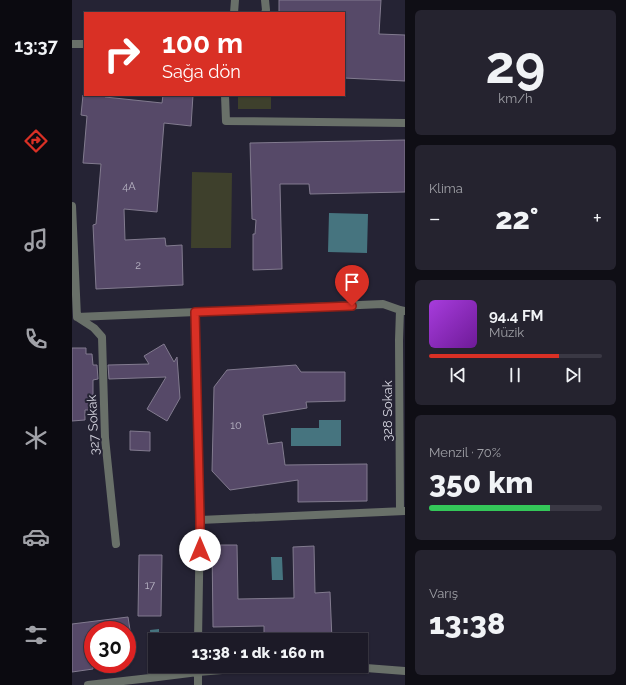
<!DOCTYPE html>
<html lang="tr">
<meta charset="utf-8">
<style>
:root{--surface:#1c1a27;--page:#25232f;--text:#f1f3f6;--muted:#a0a1a7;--line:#3a3844;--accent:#d93025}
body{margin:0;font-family:Raleway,sans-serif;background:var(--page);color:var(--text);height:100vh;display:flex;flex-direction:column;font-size:15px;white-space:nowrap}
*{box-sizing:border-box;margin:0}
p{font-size:13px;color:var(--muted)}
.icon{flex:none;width:22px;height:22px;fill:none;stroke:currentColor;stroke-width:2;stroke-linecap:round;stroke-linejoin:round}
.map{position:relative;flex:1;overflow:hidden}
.sheet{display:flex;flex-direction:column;gap:10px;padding:10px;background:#0f0e15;width:221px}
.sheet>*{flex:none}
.guide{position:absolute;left:12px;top:12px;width:261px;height:84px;border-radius:0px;box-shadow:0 1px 3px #0004,0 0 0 1px var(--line);background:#d93025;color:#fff;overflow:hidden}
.speed{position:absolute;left:12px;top:621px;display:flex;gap:8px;font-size:20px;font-weight:700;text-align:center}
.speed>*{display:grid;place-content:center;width:52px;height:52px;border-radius:50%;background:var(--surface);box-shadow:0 1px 3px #0004,0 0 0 1px var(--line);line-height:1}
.speed .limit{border:6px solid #d22;background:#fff;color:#111}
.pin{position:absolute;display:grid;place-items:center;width:34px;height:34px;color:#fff;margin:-41px -17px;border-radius:50% 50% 50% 0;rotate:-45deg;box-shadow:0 0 4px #0007}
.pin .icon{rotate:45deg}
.me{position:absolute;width:44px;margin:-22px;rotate:0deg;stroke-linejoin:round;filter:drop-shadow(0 0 3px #0008)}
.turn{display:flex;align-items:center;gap:14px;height:84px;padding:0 12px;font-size:18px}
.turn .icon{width:52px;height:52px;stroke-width:2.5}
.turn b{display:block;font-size:28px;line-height:34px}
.big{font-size:30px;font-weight:800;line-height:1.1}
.sheet .card{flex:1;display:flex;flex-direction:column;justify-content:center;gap:6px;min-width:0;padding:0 14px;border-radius:6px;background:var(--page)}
.sheet .dial{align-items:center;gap:0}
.dial b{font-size:52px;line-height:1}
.song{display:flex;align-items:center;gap:12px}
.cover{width:48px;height:48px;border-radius:6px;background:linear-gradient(135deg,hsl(280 70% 55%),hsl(280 70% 35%))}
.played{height:4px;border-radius:2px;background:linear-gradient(90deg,var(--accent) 75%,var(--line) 75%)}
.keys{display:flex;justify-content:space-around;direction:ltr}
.heat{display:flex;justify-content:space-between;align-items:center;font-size:22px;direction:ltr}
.charge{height:6px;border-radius:3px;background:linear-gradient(90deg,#34c759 70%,var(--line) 0)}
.trip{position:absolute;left:76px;top:633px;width:220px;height:40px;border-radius:0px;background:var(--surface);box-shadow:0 1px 3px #0004,0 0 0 1px var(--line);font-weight:800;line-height:40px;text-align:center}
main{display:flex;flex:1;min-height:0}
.dock{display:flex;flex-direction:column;width:72px;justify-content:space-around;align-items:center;background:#0b0a10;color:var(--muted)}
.dock .icon{width:28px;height:28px}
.dock .current{color:var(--accent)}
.dock b{font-size:18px;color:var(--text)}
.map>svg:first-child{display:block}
</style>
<main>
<nav class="dock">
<b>13:37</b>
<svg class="icon current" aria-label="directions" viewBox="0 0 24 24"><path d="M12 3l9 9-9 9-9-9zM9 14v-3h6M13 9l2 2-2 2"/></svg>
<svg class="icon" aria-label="music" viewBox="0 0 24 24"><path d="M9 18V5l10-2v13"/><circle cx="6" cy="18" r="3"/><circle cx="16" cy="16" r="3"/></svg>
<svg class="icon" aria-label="phone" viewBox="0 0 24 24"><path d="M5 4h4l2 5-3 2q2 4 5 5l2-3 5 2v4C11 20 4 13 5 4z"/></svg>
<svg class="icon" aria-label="climate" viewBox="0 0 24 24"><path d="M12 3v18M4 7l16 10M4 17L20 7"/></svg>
<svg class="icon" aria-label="car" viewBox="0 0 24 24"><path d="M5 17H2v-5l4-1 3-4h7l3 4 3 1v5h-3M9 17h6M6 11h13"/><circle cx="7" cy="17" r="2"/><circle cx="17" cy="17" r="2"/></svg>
<svg class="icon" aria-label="filters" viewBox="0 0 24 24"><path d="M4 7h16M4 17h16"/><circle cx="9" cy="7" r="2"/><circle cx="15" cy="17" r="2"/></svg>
</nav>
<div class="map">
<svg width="333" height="685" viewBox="0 0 333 685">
<rect width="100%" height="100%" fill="#252334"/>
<path fill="#3e402c" d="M 166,95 L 199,95 L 199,109 L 166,109 Z
M 120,172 L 160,173 L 159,248 L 119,248 Z"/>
<path fill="#46747f" d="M 257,213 L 296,214 L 295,253 L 256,252 Z
M 247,420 L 269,420 L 269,446 L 219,446 L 219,428 L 247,428 Z
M 199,557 L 210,557 L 211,580 L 200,580 Z
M 87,629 L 87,640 L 83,640 L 83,649 L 79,649 L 78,630 Z"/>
<path fill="#564968" stroke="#827b8f" d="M 207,0 L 309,0 L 307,34 L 333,35 L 333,81 L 272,78 L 272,13 L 207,13 Z
M 11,95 L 33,95 L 33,97 L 90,103 L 91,95 L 121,95 L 119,126 L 92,123 L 85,212 L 52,209 L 53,240 L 93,238 L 94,246 L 110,245 L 111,285 L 24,289 L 21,225 L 24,224 L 29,164 L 11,163 L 15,116 L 9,115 Z
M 333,140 L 333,192 L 238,194 L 237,184 L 208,184 L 210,269 L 181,270 L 181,234 L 183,234 L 184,220 L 180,219 L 178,143 Z
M 92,344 L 102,362 L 105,357 L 108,398 L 95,421 L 75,409 L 94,377 L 37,379 L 36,365 L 77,364 L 72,356 Z
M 0,348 L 14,348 L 14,354 L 20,354 L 21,365 L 25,365 L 26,379 L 21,380 L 21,410 L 13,410 L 13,420 L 0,421 Z
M 224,365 L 229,372 L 273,372 L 273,401 L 234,402 L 235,408 L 191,415 L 196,444 L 210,442 L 213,465 L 295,464 L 295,501 L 226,502 L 226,480 L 158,490 L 140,471 L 142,387 L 155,370 Z
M 58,431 L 78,432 L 78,451 L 58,450 Z
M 140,545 L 165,545 L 166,599 L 222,598 L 221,547 L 242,546 L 243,593 L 258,592 L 260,640 L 192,640 L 192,626 L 141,627 Z
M 67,555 L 90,555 L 89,616 L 66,616 Z
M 56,617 L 58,630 L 21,630 L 21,669 L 0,672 L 0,624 Z"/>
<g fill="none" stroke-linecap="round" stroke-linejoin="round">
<path stroke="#697069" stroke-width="8" d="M 193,13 L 194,10 L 193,0"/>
<path stroke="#697069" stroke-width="8" d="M 162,13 L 163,0
M 0,44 L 13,44
M 153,95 L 154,121 L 333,123
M 0,206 L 5,317 L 22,328 L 30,337 L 33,438 L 44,544
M 123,312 L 128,520 L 126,640
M 5,317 L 311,304 L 328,310 L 333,311
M 328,511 L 327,340 L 328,310
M 128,520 L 333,511
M 126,666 L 126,685
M 208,666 L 268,666 L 333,671
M 16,685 L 78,678 L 126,672 L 201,666"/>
</g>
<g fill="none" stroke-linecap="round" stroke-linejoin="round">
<g stroke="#8d1f18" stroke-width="10">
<path id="route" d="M 128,550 L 128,520 L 123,312 L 280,306"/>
</g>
<use href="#route" stroke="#d93025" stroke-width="7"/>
</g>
<g text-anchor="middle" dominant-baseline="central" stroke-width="4" stroke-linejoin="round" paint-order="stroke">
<g font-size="11" fill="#b6b2c2">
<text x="57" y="186">4A</text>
<text x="66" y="265">2</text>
<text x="164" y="425">10</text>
<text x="78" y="585">17</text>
</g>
<g font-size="13" fill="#d6d5e0" stroke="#252334">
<text transform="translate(315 411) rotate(-90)">328 Sokak</text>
<text transform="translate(21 425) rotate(-93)">327 Sokak</text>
</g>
</g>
</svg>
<div class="speed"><div class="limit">30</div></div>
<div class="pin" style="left:280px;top:306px;background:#d93025"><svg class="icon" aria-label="arrive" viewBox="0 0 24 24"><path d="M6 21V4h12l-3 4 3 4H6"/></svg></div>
<svg class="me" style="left:128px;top:550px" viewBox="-20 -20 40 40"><circle r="19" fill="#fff"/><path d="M0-13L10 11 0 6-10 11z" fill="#d93025"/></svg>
<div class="trip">13:38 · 1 dk · 160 m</div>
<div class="guide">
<div class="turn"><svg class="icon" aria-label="right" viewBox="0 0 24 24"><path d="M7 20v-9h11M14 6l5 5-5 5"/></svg><div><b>100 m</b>Sağa dön</div></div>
</div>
</div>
<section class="sheet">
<div class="card dial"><b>29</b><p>km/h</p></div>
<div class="card"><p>Klima</p>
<div class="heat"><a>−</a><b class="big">22°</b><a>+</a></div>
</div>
<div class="card">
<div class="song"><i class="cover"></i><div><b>94.4 FM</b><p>Müzik</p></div></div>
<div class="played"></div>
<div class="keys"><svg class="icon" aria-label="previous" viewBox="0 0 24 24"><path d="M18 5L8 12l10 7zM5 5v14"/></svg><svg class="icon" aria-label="pause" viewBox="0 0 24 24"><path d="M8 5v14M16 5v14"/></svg><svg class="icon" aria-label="next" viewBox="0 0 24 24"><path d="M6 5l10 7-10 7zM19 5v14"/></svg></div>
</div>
<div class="card"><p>Menzil · 70%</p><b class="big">350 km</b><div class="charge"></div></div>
<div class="card"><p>Varış</p><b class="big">13:38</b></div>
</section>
</main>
